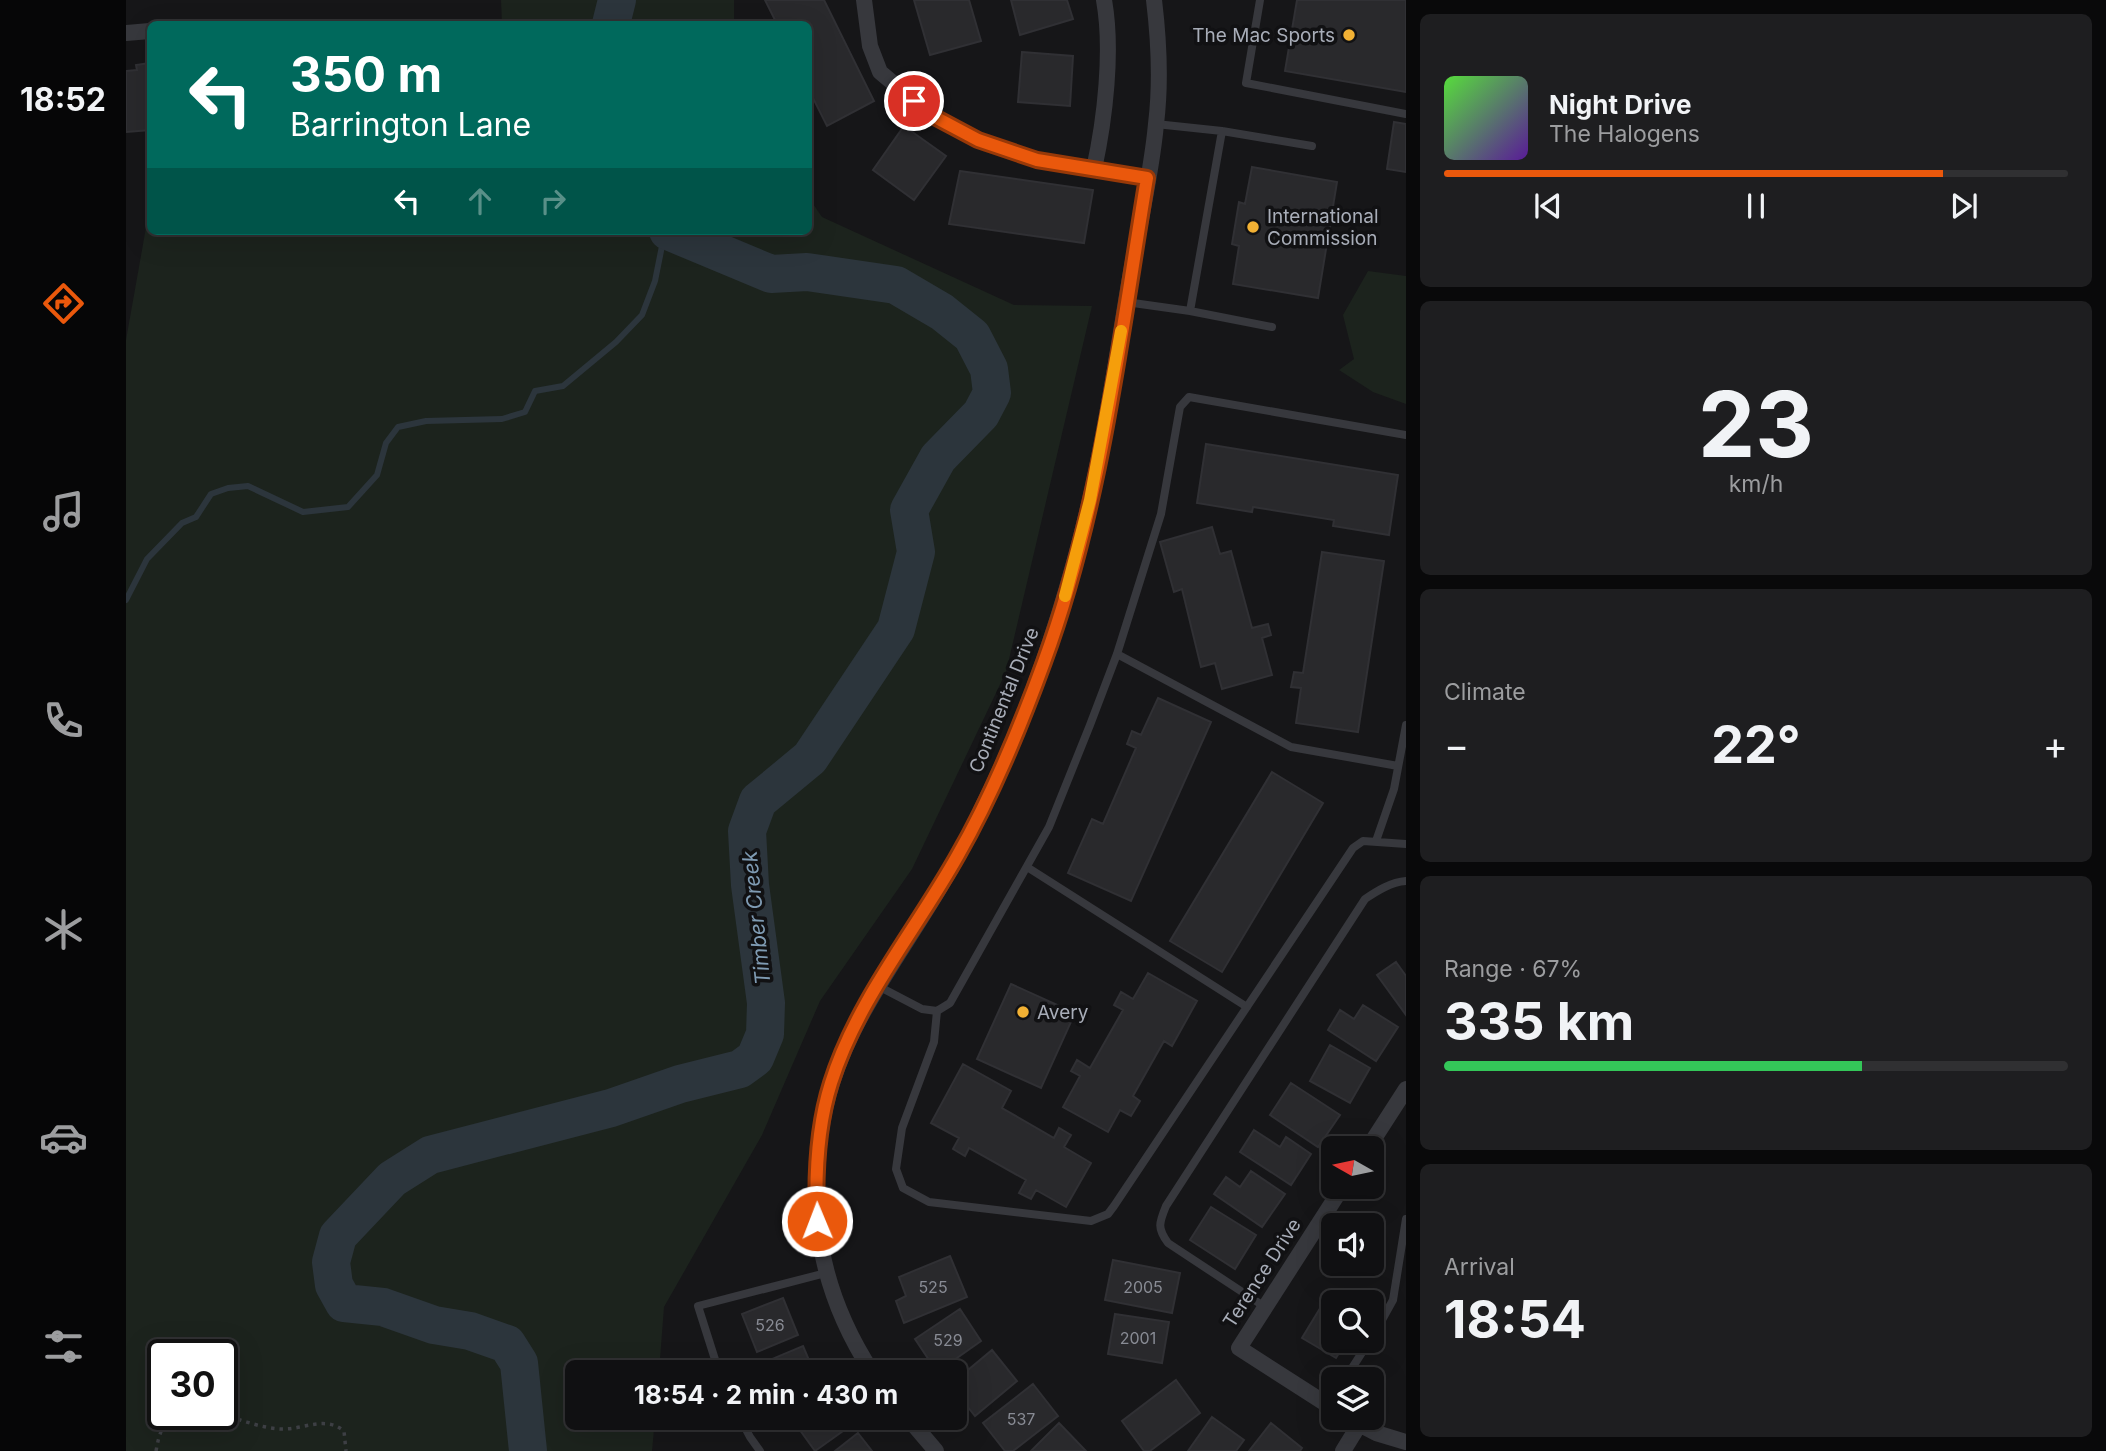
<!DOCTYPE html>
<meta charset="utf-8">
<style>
:root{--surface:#101012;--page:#1e1e20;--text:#f1f3f6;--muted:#9c9d9f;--line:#303032;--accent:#ea580c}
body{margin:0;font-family:Inter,sans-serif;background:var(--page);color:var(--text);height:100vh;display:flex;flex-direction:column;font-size:26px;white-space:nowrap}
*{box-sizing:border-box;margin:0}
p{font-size:23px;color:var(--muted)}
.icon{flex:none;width:38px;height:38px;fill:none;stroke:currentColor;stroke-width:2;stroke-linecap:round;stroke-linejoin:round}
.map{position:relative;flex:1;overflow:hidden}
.details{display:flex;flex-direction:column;gap:14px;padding:14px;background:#09090a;width:700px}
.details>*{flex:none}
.guide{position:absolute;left:21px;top:21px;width:665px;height:214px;border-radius:10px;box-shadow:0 7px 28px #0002,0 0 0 2px var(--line);background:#00695c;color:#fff;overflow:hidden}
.needle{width:46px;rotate:279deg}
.tools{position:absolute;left:1195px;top:1136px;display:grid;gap:14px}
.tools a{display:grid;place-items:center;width:63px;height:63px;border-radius:10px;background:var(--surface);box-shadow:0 7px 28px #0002,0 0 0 2px var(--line);font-size:35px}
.speed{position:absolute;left:21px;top:1339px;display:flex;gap:14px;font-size:35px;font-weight:700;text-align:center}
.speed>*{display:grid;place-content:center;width:91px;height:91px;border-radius:50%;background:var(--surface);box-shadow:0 7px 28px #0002,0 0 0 2px var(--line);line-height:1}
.speed .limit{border:4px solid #111;border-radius:10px;background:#fff;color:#111}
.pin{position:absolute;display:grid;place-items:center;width:60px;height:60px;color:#fff;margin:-30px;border:4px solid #fff;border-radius:50%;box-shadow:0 2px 7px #0007}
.me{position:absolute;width:77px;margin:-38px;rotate:359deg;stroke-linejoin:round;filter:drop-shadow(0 0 5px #0008)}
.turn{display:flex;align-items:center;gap:24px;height:147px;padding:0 28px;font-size:32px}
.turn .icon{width:91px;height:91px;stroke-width:2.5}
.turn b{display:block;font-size:49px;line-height:60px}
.lanes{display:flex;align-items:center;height:66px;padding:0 28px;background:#0003;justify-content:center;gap:35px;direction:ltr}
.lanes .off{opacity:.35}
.big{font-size:52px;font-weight:700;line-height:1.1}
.details .tile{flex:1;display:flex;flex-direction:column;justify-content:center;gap:10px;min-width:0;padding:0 24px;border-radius:10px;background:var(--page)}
.details .dial{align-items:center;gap:0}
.dial b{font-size:91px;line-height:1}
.song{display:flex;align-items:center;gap:21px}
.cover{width:84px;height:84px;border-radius:10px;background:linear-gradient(135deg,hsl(110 70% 55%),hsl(270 70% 35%))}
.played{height:7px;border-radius:4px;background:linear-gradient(90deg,var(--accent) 80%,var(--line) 80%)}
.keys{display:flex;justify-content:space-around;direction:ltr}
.heat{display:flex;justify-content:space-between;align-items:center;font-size:38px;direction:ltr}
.charge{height:10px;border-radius:5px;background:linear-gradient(90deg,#34c759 67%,var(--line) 0)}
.trip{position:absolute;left:439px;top:1360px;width:402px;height:70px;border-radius:10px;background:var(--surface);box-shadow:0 7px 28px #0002,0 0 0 2px var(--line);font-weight:700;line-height:70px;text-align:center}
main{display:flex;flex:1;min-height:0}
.tab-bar{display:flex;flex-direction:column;width:126px;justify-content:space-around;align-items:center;background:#060607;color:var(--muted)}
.tab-bar .icon{width:49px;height:49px}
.tab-bar .selected{color:var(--accent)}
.tab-bar b{font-size:32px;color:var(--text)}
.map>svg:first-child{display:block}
</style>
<main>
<nav class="tab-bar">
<b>18:52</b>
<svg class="icon selected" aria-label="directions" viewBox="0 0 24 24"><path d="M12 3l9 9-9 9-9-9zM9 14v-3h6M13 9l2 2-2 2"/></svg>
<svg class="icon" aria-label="music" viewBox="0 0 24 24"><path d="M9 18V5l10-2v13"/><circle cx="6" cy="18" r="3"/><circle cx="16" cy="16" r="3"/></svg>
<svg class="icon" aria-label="phone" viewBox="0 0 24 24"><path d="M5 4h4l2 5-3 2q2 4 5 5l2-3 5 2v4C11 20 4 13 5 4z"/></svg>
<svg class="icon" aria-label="climate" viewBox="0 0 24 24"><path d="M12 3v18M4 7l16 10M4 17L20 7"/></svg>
<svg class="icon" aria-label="car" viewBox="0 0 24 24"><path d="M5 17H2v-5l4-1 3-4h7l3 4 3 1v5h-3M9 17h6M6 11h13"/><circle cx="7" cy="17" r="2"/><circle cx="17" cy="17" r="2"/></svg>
<svg class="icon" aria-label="filters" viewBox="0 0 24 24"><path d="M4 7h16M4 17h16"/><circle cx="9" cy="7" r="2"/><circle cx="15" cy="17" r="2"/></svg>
</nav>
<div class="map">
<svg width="1280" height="1451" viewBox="0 0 1280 1451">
<rect width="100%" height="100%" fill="#161618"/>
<path fill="#1c231d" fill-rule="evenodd" d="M 375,0 L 608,0 L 608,24 L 376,24 Z
M 683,198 L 696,217 L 888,305 L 966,306 L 880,672 L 786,869 L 694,1001 L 636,1135 L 538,1307 L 533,1372 L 452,1372 L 452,1418 L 529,1418 L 526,1451 L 0,1451 L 0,340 L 24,205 L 24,231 L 682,231 ZM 37,1354 L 96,1354 L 96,1414 L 37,1414 Z
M 1242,271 L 1280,276 L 1280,404 L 1247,392 L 1213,370 L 1228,359 L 1217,315 Z"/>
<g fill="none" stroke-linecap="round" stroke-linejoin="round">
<path stroke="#2c353c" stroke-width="6" d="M 0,600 L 21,559 L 56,523 L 70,517 L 85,494 L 102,488 L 122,486 L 177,512 L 222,507 L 251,475 L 260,443 L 272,427 L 300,421 L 376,419 L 399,412 L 409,391 L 437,386 L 490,342 L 516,315 L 529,281 L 539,231"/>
<path stroke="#2c353c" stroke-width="38" d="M 485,24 L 491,0
M 402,1451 L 393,1363 L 381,1344 L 344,1331 L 308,1325 L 257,1307 L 218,1303 L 208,1285 L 205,1262 L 212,1236 L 266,1179 L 304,1155 L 485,1108 L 554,1084 L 614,1069 L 629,1058 L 639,1034 L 640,1003 L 624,885 L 621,831 L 632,801 L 684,758 L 770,629 L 790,552 L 783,510 L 812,458 L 855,414 L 866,393 L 863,369 L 846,336 L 816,312 L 770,285 L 681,272 L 645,274 L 542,231"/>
</g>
<path fill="#29292c" stroke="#303034" stroke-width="2" d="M 639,0 L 698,0 L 748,101 L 701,126 L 682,88 L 682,24 L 651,24 Z
M 788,0 L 843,0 L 855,41 L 804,55 Z
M 885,0 L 941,0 L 947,19 L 894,35 Z
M 1171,0 L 1280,0 L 1280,92 L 1159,71 Z
M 896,52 L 947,56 L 944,106 L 892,102 Z
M 24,63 L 24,130 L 0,132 L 0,71 L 11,70 L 10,65 Z
M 1268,122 L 1280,124 L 1280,172 L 1261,169 Z
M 778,126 L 820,156 L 788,200 L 747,170 Z
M 1126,167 L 1211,182 L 1192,298 L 1107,284 L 1113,246 L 1106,244 L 1113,202 L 1119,204 Z
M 834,171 L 967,190 L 958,243 L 823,224 Z
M 1080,444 L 1272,475 L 1263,535 L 1207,526 L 1208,520 L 1127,507 L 1126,512 L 1071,503 Z
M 1086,527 L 1094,554 L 1105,551 L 1126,628 L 1142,624 L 1145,635 L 1136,638 L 1146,675 L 1096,689 L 1089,663 L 1075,667 L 1056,589 L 1048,592 L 1034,542 Z
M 1196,552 L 1258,561 L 1232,732 L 1170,723 L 1175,688 L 1165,687 L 1168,672 L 1177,673 Z
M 1032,698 L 1085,722 L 1005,901 L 942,873 L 966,819 L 977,824 L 1010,748 L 1001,744 L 1006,731 L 1015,735 Z
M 1146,772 L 1197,803 L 1096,972 L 1044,941 Z
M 1270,962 L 1280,976 L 1280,1015 L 1251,975 Z
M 1022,973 L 1071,1001 L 1046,1046 L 1038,1041 L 1007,1096 L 1014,1101 L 1005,1116 L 994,1110 L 982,1132 L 937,1107 L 954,1076 L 945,1071 L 951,1060 L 964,1068 L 997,1010 L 988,1005 L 995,992 L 1007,999 Z
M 885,984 L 949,1013 L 915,1088 L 851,1059 Z
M 1237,1005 L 1272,1027 L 1250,1061 L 1202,1030 L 1214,1010 L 1228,1019 Z
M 1204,1045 L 1244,1068 L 1224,1103 L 1184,1081 Z
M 837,1064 L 885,1091 L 876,1108 L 928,1138 L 933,1128 L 945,1135 L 938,1147 L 965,1163 L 940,1207 L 910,1190 L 905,1199 L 893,1193 L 900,1180 L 843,1148 L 839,1156 L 827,1149 L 833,1138 L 805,1123 Z
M 1165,1083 L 1214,1115 L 1192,1147 L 1144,1115 Z
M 1128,1130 L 1154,1147 L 1160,1137 L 1185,1154 L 1165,1185 L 1114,1152 Z
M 1125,1171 L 1159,1194 L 1136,1227 L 1088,1194 L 1100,1177 L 1114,1187 Z
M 1085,1207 L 1130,1235 L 1109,1269 L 1064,1240 Z
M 824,1256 L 841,1297 L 778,1323 L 770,1301 L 780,1296 L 773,1277 Z
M 987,1260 L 1054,1273 L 1046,1313 L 979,1300 Z
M 657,1298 L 672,1335 L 631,1352 L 616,1314 Z
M 1199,1300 L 1208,1305 L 1208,1340 L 1221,1340 L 1210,1358 L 1176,1338 Z
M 834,1309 L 855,1341 L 811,1372 L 789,1339 Z
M 989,1314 L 1043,1322 L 1036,1363 L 982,1354 Z
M 677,1346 L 688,1372 L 630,1372 L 627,1367 Z
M 866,1350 L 891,1381 L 849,1416 L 830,1392 L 830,1380 Z
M 1050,1380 L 1074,1413 L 1024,1451 L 1018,1451 L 996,1421 Z
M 907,1384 L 932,1416 L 887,1451 L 879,1451 L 857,1423 Z
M 1086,1417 L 1118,1440 L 1110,1451 L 1062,1451 Z
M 668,1418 L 718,1418 L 724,1426 L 689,1451 L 666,1419 Z
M 933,1423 L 960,1451 L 905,1451 Z
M 1145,1423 L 1176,1448 L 1174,1451 L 1123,1451 Z
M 732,1433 L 746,1451 L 709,1451 Z"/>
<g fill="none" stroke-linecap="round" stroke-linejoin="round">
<path stroke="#3d3f44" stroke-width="3.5" stroke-dasharray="3.5 5" stroke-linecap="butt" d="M 96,1414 C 115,1420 135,1428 155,1429 C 177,1430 199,1415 218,1431 L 220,1451
M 30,1451 C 33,1435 36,1421 52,1414"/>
<path stroke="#37383d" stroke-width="8" d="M 1134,0 L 1120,83 L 1280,114
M 1096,131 L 1186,146
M 1000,302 L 1064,311 L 1096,131 L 1030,124
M 1064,311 L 1146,327
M 991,654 L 1165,747 L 1272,766
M 1250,841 L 1268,789 L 1280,725
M 901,867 L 1121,1007
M 752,986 L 796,1009 L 811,1011 L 824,1003 L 923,827 L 964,725 L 991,654 L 1035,514 L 1054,407 L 1063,397 L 1280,435
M 811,1011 L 808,1042 L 776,1128 L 770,1169 L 777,1188 L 803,1202 L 965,1221 L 982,1214 L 988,1206 L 1227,848 L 1237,841 L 1280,844
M 1139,1307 L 1042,1243 C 1031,1228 1033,1223 1040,1206 L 1239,899 C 1251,891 1265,882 1280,881
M 1246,1338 L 1267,1300 L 1280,1219
M 593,1372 L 572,1306 L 700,1273
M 1219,1379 L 1244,1340
M 614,1418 L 624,1437 L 634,1451"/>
<path stroke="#37383d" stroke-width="16" d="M 738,0 L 744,46 L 754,72 L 805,115 L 852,140 L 911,160 L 1021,178
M 0,33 L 24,31
M 968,169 C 979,119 987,50 978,0
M 1242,1148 L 1280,1089
M 746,1372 C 694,1292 679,1208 698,1114 C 715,1029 770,962 813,889 C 828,864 842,838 854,812 C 903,714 938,610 963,504 C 980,433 990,360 1002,289 C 1011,234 1025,179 1030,124 C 1035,83 1033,41 1028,0
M 1208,1409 L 1113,1348 L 1217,1186
M 782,1418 L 810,1451
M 1221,1418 L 1250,1433 L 1280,1442
M 1217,1451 L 1233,1425"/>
</g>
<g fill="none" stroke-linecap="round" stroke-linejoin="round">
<g stroke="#983908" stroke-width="18">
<path id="route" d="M 691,1221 C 689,1174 691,1127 705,1083 C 731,1000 790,930 832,855 C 867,794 894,728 918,662 C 975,507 994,339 1021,178 L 911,160 L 852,140 L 805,115 L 788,101"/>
</g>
<use href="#route" stroke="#ea580c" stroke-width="12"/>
<path stroke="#f59e0b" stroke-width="12" d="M 939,596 L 964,500 L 995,331"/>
</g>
<g fill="#f2b134" stroke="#111113" stroke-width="2.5">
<circle cx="1223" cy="35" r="7"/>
<circle cx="1127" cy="227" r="7"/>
<circle cx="897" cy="1012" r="7"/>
</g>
<g text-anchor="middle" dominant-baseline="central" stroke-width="7" stroke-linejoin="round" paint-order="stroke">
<g font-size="16" fill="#888b94">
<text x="807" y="1287">525</text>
<text x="1017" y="1287">2005</text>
<text x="644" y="1325">526</text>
<text x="1012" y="1338">2001</text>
<text x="822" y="1340">529</text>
<text x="895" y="1419">537</text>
</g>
<g font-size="19" fill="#a8adb8" stroke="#111113" text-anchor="start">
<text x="1209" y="35" text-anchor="end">The Mac Sports</text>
<text x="1141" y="216">International<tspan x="1141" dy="22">Commission</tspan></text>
<text x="911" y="1012">Avery</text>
</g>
<g font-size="19" fill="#a8adb8" stroke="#111113">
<text transform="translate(878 700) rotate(-68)">Continental Drive</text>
<text transform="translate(1136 1273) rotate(-57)">Terence Drive</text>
</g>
<g font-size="21" font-style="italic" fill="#7f9bb3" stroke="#111113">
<text transform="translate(630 918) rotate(-96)">Timber Creek</text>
</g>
</g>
</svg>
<div class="tools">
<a><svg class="needle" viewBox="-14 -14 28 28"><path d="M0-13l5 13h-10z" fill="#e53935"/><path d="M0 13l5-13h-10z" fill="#9c9d9f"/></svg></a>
<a><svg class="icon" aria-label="sound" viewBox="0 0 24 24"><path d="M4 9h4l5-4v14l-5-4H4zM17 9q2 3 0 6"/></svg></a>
<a><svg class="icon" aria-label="search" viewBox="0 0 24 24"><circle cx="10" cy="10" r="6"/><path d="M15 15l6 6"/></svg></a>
<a><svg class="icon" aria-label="layers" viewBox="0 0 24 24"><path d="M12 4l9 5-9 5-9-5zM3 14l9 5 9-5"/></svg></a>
</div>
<div class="speed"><div class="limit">30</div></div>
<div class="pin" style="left:788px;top:101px;background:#d93025"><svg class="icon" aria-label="arrive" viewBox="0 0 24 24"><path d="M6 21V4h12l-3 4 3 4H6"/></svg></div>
<svg class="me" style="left:691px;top:1221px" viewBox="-20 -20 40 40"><circle r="17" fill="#ea580c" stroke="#fff" stroke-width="3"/><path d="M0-11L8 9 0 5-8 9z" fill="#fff"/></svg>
<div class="trip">18:54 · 2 min · 430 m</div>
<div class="guide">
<div class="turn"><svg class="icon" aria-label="left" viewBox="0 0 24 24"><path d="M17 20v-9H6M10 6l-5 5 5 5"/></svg><div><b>350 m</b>Barrington Lane</div></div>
<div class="lanes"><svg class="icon" aria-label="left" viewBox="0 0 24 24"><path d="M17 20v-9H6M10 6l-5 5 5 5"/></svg><svg class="icon off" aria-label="ahead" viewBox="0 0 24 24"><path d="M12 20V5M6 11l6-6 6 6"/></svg><svg class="icon off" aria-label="right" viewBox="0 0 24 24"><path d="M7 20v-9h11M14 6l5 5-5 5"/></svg></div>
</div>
</div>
<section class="details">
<div class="tile">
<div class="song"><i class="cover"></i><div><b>Night Drive</b><p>The Halogens</p></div></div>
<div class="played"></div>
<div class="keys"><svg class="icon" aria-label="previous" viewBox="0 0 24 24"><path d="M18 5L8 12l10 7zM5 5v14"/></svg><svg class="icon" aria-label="pause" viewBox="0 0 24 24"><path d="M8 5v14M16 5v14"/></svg><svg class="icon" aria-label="next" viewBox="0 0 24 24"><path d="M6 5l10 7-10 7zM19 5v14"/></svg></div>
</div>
<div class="tile dial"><b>23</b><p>km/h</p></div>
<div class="tile"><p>Climate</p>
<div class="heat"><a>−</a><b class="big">22°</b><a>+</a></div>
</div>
<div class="tile"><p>Range · 67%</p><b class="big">335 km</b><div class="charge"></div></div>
<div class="tile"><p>Arrival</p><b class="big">18:54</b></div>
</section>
</main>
